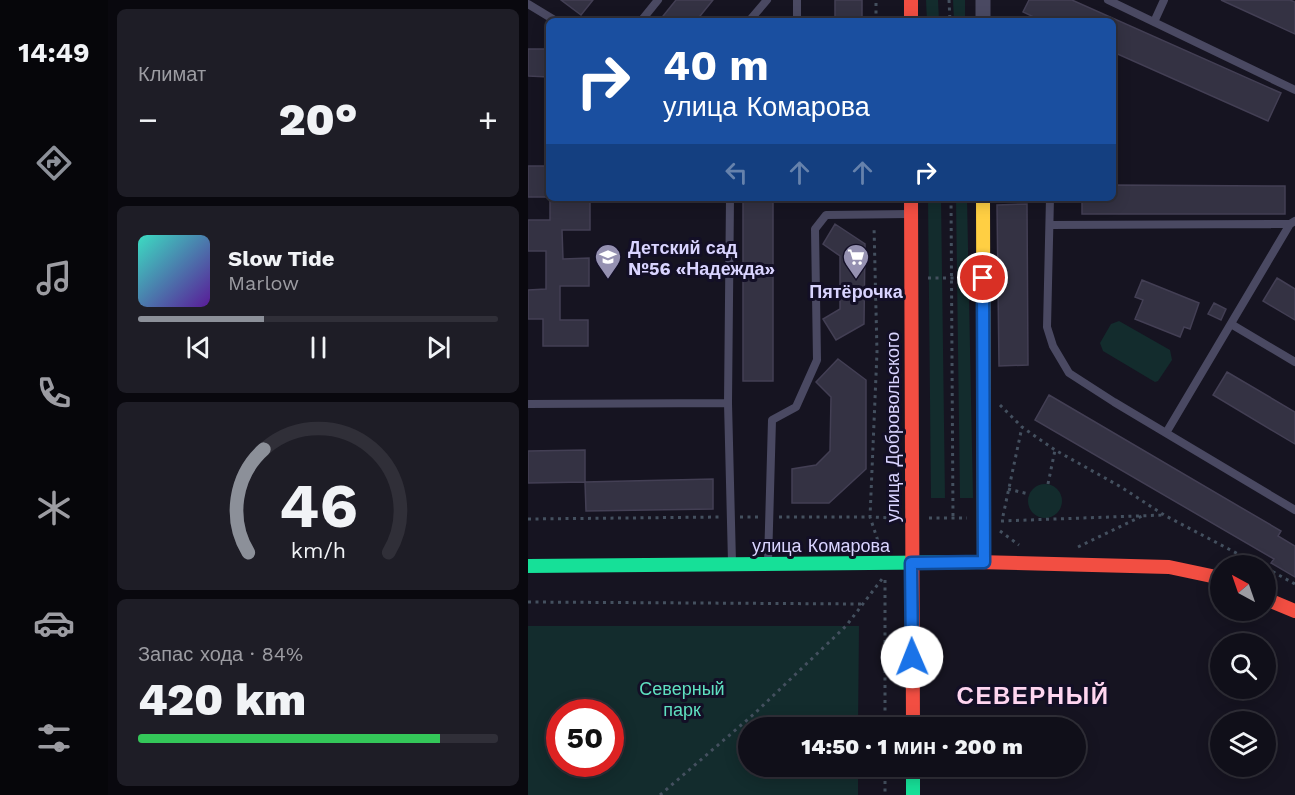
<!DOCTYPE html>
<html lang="ru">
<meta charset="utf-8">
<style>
:root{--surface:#100f19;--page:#1e1d26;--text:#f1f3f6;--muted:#9c9ca2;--line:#302f38;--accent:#8c9099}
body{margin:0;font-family:"Work Sans",sans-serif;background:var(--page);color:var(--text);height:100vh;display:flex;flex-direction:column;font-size:22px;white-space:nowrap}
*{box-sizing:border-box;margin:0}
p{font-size:20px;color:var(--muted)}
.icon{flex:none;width:33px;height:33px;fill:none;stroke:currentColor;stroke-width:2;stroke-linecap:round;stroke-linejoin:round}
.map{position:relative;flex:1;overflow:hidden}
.sheet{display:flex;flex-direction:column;gap:9px;padding:9px;background:#09080e;width:420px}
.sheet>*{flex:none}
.hud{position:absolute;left:18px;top:18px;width:570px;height:183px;border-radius:9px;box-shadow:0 3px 15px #0003,0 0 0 2px var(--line);background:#1a4fa0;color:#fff;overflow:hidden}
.needle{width:39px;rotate:320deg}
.tools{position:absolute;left:682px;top:555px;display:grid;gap:12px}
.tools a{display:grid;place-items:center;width:66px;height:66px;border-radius:50%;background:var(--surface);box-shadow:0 3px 15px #0003,0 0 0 2px var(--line);font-size:30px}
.speed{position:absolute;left:18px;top:699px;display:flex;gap:12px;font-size:30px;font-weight:700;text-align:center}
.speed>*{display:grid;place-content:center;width:78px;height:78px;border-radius:50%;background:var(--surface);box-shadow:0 3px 15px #0003,0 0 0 2px var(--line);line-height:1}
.speed .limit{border:9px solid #d22;background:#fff;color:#111}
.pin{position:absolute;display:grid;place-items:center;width:51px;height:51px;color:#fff;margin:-26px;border:3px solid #fff;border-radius:50%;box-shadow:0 2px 6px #0007}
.me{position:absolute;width:66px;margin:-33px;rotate:359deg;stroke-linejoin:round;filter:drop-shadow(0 0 4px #0008)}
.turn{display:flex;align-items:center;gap:21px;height:126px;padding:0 18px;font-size:27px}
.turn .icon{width:78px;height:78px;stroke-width:2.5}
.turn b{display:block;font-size:42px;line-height:51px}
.lanes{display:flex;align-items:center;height:57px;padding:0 18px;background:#0003;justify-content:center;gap:30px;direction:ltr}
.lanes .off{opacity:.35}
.big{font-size:45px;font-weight:800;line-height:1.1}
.sheet .card{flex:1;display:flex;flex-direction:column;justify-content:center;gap:9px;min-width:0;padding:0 21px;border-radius:9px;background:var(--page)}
.sheet .dial{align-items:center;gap:0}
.dial svg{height:156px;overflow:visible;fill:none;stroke:var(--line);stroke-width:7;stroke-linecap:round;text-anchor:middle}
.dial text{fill:var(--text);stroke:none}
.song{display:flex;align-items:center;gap:18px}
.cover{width:72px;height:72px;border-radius:9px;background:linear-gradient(135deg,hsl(170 70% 55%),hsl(270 70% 35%))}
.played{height:6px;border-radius:3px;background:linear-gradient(90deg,var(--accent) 35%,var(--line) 35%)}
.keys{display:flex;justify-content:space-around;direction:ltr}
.heat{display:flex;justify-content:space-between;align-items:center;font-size:33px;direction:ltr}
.charge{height:9px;border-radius:4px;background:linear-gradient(90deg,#34c759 84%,var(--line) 0)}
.trip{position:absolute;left:210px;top:717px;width:348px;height:60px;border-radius:30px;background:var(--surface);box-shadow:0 3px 15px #0003,0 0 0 2px var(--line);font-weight:800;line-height:60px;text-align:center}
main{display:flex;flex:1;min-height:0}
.tab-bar{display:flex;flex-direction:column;width:108px;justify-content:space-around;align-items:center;background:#06060a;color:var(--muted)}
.tab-bar .icon{width:42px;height:42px}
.tab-bar .active{color:var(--accent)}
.tab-bar b{font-size:27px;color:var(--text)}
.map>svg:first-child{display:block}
</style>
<main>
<nav class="tab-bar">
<b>14:49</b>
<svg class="icon active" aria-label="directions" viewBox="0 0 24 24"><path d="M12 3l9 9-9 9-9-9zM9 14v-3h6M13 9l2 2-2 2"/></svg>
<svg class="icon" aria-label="music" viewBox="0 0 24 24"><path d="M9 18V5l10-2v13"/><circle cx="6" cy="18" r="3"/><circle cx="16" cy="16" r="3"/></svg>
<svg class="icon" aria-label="phone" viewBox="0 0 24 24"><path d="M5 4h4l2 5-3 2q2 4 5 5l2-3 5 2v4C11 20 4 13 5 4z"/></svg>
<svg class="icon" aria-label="climate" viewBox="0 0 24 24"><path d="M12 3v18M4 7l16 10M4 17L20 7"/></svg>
<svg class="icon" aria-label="car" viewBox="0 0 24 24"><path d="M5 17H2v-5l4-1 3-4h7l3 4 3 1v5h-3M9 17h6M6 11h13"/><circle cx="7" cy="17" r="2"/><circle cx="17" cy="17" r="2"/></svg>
<svg class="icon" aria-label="filters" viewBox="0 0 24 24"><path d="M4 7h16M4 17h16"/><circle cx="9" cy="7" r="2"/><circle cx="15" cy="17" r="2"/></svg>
</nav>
<section class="sheet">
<div class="card"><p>Климат</p>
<div class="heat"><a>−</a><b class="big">20°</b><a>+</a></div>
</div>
<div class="card">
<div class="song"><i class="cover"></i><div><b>Slow Tide</b><p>Marlow</p></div></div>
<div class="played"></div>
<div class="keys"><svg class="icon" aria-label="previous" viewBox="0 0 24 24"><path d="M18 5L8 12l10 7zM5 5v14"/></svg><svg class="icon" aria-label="pause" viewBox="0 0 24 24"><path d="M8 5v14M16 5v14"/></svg><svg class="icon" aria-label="next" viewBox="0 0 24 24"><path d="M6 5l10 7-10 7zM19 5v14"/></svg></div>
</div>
<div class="card dial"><svg viewBox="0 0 100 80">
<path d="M14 69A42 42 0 1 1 86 69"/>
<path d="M14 69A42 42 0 0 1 22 16" stroke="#8c9099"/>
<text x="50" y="56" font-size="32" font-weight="700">46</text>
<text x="50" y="72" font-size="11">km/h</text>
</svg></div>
<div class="card"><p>Запас хода · 84%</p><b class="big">420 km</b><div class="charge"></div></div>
</section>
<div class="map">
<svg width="767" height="795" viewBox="0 0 767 795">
<rect width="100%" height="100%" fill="#161421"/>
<path fill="#132c2d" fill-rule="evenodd" d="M 398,0 L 410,0 L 411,21 L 399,21 Z
M 425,0 L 437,0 L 437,21 L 426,21 Z
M 400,198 L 413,198 L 417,498 L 403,498 Z
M 428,198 L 439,198 L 445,498 L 432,498 Z
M 591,321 L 642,350 L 644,360 L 630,381 L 627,382 L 575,351 L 572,343 L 583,324 Z
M500 501a17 17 0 1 1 34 0a17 17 0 1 1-34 0Z
M 0,626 L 331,626 L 330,727 L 220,728 L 220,766 L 330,767 L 330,795 L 0,795 ZM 82,712 L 82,764 L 32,764 L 32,712 Z"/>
<path fill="#343243" stroke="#433f54" stroke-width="1.5" d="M 33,0 L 65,0 L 53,15 Z
M 148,0 L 185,0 L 168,21 L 131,21 Z
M 307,0 L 334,0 L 334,21 L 307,21 Z
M 501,0 L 544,0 L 753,93 L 740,121 L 585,52 L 585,21 L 514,21 L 495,12 Z
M 693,0 L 762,0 L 767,2 L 767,34 Z
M 0,49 L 20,49 L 20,77 L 0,76 Z
M 0,166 L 21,166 L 21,197 L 0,197 Z
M 585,185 L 757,186 L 757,214 L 554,214 L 554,198 L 585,198 Z
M 22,198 L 62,198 L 62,230 L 34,230 L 35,259 L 61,258 L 61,286 L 32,286 L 32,320 L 60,320 L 60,346 L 15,346 L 15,319 L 0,319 L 0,290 L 18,289 L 18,251 L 0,251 L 0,220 L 22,220 Z
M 215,198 L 245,198 L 245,381 L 215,381 Z
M 499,204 L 500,365 L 471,366 L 469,205 Z
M 307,224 L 337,244 L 336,324 L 308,340 L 295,319 L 312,309 L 312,256 L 295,244 Z
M 749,278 L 767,289 L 767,320 L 735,301 Z
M 614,280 L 671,303 L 662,329 L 656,327 L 652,337 L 607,319 L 615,300 L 607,297 Z
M 686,303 L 698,309 L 693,320 L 680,314 Z
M 310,359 L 338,380 L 338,469 L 301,503 L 264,503 L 264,469 L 288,465 L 302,451 L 303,397 L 288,382 Z
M 699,372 L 767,412 L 767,444 L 685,395 Z
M 521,395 L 753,531 L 750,536 L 767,546 L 767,577 L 743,563 L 746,559 L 507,420 Z
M 57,450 L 57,482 L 0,483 L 0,451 Z
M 185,479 L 185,509 L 58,511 L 57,482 Z"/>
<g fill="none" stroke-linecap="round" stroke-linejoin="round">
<path stroke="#44505f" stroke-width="3" stroke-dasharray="3 4.5" stroke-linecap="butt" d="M 421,0 L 422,21
M 348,21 L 348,0
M 423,198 L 425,518
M 400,278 L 439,278
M 472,405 L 494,427 L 527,450 L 593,487 L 636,515 L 733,566
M 520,484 L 527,450
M 480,489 L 501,494
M 475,516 L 494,427
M 212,517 L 232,517
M 251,517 L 342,517 L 349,352 L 346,226
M 401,518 L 439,518
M 0,519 L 193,517
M 473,521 L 636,515
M 472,531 L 491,545
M 352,547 L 342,517 L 367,518
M 550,547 L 614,516
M 738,568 L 767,584
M 357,580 L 357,728
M 0,602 L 335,604
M 357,766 L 357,795
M 132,795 L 226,714 L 318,626 L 354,579"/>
<path stroke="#4a4962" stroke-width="8" d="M 580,0 L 767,90
M 0,4 L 28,21
M 113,21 L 130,0
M 221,21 L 239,0
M 269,21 L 269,0
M 626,22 L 636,0
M 202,198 L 200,403 L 204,562
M 522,198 L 519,327 L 525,346 L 541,373 L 586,402 L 767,510
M 522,225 L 762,224 L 767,221
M 703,324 L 767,362
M 0,404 L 200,403
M 638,433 L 762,224
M 240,562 L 244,420 L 268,407 L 289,360 L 287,229 L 298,215 L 382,214"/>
<path stroke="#4a4962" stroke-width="15" d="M 455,0 L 455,21"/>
<path stroke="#16e098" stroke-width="14" d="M 0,566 L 449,562
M 385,766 L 385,795"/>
<path stroke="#ffcf43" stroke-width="14" d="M 455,198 L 456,562"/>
<path stroke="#f24e42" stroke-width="14" d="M 383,0 L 383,21
M 383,198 L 385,728
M 449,562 L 641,567 L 693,578
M 738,599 L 767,611"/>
</g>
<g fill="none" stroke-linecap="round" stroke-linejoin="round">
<g stroke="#114b97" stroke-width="15">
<path id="route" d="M 384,657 L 383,563 L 456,562 L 455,278"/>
</g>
<use href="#route" stroke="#1a73e8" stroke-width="10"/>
</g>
<defs>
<g id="school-pin" transform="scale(1.35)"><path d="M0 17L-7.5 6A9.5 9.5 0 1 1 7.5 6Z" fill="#9591b1" stroke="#130f26"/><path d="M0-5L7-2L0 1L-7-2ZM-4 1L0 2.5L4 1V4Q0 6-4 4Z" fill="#fff"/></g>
<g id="supermarket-pin" transform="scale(1.35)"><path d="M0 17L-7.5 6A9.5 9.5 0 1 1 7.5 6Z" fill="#9591b1" stroke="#130f26"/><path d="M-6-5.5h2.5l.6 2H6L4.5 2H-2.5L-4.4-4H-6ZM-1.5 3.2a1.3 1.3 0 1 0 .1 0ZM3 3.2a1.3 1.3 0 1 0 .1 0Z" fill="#fff"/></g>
</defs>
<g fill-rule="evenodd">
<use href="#school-pin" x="80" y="257"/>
<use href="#supermarket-pin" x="328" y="257"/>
</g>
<g text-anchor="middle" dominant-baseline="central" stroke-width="6" stroke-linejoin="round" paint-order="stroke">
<g font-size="18" font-weight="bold" fill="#d9d4ff" stroke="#130f26" text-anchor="start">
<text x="100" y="247">Детский сад<tspan x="100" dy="21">№56 «Надежда»</tspan></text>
<text x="328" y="291" text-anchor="middle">Пятёрочка</text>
</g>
<g font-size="18" fill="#d9d4ff" stroke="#130f26">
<text transform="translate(364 427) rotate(-90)">улица Добровольского</text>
<text x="293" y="545">улица Комарова</text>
</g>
<g font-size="18" fill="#5fe0c0" stroke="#130f26">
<text x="154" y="688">Северный<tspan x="154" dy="21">парк</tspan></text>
</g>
<g font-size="24" font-weight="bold" letter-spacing="1.5" fill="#ffd6f0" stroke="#130f26">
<text x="505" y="696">СЕВЕРНЫЙ</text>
</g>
</g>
</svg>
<div class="tools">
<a><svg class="needle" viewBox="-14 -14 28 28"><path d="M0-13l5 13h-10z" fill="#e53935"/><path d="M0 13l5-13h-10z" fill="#9c9ca2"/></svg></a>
<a><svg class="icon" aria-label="search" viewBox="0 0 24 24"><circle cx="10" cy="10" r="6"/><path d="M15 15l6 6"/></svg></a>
<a><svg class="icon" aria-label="layers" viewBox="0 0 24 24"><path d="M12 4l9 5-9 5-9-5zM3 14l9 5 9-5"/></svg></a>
</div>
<div class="speed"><div class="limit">50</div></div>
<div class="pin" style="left:455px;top:278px;background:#d93025"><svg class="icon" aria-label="arrive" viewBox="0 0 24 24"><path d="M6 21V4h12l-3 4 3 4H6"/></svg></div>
<svg class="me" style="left:384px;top:657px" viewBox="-20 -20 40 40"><circle r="19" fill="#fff"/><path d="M0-13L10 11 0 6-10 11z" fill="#1a73e8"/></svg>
<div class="trip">14:50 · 1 мин · 200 m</div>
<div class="hud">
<div class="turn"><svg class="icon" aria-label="right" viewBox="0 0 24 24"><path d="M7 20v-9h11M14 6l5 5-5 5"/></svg><div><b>40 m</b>улица Комарова</div></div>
<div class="lanes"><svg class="icon off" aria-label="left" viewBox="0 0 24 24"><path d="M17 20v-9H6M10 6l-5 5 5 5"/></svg><svg class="icon off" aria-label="ahead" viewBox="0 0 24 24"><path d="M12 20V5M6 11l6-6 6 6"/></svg><svg class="icon off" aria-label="ahead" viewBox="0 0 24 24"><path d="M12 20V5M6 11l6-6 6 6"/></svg><svg class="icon" aria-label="right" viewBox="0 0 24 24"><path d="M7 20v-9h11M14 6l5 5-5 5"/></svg></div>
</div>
</div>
</main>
